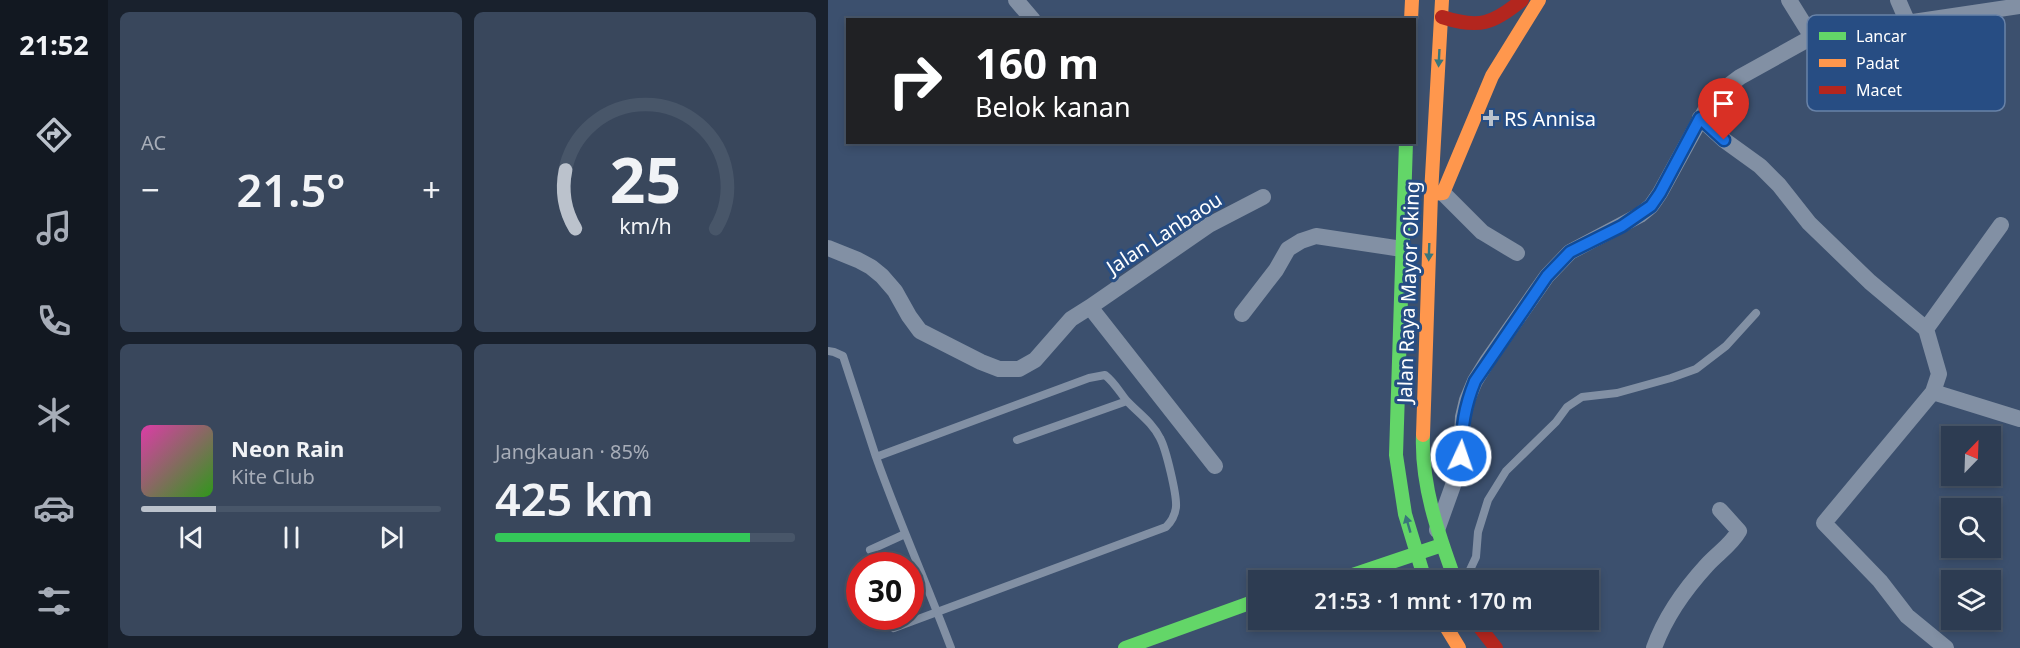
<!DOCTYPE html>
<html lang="id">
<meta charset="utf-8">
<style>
:root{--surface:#2d3c52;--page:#39475c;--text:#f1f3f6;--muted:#a7adb8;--line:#485669;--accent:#bbc2cc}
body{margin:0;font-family:"Noto Sans",sans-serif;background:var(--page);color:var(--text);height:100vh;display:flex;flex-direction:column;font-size:22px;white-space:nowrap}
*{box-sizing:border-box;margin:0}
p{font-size:20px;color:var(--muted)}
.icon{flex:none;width:33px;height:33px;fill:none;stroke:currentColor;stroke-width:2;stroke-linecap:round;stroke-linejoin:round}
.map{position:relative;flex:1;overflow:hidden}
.side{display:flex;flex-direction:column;gap:12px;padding:12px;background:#19212d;width:720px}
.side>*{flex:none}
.hud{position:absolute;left:18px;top:18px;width:570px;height:126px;border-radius:0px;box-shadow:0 3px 9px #0003,0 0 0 2px var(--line);background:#202124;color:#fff;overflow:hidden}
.needle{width:39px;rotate:23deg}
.tools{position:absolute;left:1113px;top:426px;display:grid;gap:12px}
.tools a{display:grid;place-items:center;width:60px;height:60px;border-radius:0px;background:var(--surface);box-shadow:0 3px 9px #0003,0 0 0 2px var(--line);font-size:30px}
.speed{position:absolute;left:18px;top:552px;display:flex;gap:12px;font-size:30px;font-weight:700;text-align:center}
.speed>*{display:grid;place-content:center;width:78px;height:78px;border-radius:50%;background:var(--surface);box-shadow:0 3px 9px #0003,0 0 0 2px var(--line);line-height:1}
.speed .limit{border:9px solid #d22;background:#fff;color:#111}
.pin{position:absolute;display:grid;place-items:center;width:51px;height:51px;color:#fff;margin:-62px -26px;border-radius:50% 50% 50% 0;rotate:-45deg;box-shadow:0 0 6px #0007}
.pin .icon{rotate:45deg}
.me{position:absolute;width:66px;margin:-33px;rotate:3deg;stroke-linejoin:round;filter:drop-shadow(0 0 4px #0008)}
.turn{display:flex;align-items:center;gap:21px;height:126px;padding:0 30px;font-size:27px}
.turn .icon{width:78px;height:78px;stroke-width:2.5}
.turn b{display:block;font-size:42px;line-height:51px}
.big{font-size:45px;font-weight:600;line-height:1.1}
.side .widget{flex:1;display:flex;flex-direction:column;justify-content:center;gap:9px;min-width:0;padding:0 21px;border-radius:9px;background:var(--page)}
.side .dial{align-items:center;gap:0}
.dial svg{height:156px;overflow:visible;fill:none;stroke:var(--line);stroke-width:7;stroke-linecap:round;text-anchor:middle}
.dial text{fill:var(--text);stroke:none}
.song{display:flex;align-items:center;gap:18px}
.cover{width:72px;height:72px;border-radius:9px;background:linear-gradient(135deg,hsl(320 70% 55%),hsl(110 70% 35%))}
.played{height:6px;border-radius:3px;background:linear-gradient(90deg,var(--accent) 25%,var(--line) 25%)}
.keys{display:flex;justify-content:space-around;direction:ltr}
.heat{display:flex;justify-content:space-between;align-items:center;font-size:33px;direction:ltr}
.charge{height:9px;border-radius:4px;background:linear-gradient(90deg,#34c759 85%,var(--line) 0)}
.side .tiles{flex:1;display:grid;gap:12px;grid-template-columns:repeat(2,1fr)}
.trip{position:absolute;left:420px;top:570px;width:351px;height:60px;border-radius:0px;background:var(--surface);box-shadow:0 3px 9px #0003,0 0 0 2px var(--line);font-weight:600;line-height:60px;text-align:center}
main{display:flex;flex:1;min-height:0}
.dock{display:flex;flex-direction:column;width:108px;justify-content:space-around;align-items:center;background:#121821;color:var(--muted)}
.dock .icon{width:42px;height:42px}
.dock .current{color:var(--accent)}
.dock b{font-size:27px;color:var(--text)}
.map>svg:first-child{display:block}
</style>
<main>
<nav class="dock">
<b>21:52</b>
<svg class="icon current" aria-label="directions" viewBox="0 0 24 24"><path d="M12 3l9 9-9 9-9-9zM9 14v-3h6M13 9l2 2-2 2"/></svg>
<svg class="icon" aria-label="music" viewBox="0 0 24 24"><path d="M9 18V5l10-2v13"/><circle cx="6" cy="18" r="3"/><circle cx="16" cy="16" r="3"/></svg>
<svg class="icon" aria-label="phone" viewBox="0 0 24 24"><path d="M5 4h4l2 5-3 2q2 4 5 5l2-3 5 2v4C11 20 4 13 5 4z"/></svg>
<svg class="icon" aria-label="climate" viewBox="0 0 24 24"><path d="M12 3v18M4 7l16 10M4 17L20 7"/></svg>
<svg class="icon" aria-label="car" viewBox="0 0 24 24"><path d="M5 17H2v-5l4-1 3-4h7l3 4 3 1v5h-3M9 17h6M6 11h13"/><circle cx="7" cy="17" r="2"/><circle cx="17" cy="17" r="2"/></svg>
<svg class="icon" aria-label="filters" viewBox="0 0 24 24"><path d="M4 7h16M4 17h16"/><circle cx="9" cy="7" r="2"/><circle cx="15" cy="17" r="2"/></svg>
</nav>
<section class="side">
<div class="tiles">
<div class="widget"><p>AC</p>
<div class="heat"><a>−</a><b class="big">21.5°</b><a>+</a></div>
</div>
<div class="widget dial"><svg viewBox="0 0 100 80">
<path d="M14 69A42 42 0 1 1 86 69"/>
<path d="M14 69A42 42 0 0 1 9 39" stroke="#bbc2cc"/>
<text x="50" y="56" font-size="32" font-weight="700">25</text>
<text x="50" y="72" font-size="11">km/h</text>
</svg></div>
<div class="widget">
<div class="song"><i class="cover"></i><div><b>Neon Rain</b><p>Kite Club</p></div></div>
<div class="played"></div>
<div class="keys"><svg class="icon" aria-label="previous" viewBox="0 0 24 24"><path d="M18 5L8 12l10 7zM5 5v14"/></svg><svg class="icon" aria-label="pause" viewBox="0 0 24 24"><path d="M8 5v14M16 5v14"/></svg><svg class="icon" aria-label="next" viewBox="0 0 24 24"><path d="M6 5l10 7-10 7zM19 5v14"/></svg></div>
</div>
<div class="widget"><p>Jangkauan · 85%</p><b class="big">425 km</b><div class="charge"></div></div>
</div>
</section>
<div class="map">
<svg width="1192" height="648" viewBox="0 0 1192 648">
<rect width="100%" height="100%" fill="#3c506e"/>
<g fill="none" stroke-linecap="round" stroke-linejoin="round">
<path stroke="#8290a4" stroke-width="8" d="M 0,351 L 6,352 L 15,356 L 48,457
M 189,440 L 299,401
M 42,550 L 77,534
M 631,580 L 641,572 L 648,557 L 650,532 L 660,500 L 678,471 L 728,422 L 739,407 L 754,397 L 789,393 L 843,378 L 868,369 L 898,346 L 928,313
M 66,628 L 338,527 C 344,521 347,516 348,507 C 349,495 338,449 332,438 C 324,422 310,413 298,400 C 291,391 286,382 277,375 L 261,378 L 48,457 C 71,522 99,584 123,648"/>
<path stroke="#8290a4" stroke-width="16" d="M 188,0 L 205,20
M 961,0 L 984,37
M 1070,0 L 1080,23
M 872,118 L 896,140 L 932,166 L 951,185 L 981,223 L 1042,282 L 1098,329 L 1111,374 L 1105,392 L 996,523 L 1052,581 L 1079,616 L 1118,648
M 615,193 L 654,232 L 689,253
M 0,248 L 30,260 L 43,267 L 54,276 L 67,291 L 81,316 L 92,331 L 153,362 L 171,369 L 191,369 L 207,360 L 243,319 L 262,307 L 387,466
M 262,307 L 381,225 L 435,197
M 414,314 L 448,270 L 460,249 L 473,241 L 488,236 L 574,249
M 1098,329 L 1173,225
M 1105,392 L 1192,419
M 609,530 L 628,477 L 633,456 L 635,417 L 639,400 L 647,381 L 660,360 L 719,276 L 742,252 L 812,215 L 823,206 L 832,193 L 884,98 L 912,77 L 984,37 L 1192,6
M 826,648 C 837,617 857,589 879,565 C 890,553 903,545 911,531 L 892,510"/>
<path stroke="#63d668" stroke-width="14" d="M 578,142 L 568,455 L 577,514 L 597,580
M 595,435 C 593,485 610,533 627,580
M 510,580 L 608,547
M 297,648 L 430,600"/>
<path stroke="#ff974d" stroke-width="14" d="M 583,20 L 584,0
M 603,194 L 615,193 L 664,76 L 711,0
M 595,435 L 603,194 L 614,0
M 614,620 L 631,648"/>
<path stroke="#b3261e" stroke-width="14" d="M 614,17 C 651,29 665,24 694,0
M 646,620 L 668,648"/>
</g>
<defs><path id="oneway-solid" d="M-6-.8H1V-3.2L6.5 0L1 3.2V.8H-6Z" transform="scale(1.5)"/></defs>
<g fill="#39767b">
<use href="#oneway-solid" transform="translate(611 58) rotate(93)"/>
<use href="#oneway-solid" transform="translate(601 252) rotate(92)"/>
<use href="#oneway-solid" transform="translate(580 524) rotate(-106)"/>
</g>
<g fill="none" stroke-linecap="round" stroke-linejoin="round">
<g stroke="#114b97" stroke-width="15">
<path id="route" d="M 633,456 C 634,427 636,408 647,381 L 719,276 L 742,252 L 794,226 L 823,206 L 832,193 L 872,118 L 896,140"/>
</g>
<use href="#route" stroke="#1a73e8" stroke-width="10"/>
</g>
<path fill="#bbc2cc" stroke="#274d83" stroke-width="2" d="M660 109h6v6h6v6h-6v6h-6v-6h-6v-6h6z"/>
<g text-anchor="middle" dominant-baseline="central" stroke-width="6" stroke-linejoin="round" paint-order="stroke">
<g font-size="20" fill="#fff" stroke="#274d83" text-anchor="start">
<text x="676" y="118">RS Annisa</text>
</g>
<g font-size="20" fill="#fff" stroke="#274d83">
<text transform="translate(336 233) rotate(-33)">Jalan Lanbaou</text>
<text transform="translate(580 292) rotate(-88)">Jalan Raya Mayor Oking</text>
</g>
</g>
<rect x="979" y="15" width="198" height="96" rx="9" fill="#274d83" stroke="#6882a8" stroke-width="1.5"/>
<rect x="991" y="32" width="27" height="8" fill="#63d668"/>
<rect x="991" y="59" width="27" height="8" fill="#ff974d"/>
<rect x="991" y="86" width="27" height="8" fill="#b3261e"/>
<g font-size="16" fill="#fff">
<text x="1028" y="42">Lancar</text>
<text x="1028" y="69">Padat</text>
<text x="1028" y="96">Macet</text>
</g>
</svg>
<div class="tools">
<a><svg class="needle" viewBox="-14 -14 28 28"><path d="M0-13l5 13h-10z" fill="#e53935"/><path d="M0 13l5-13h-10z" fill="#a7adb8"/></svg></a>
<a><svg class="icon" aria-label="search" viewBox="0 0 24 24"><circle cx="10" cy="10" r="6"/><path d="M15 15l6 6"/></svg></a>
<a><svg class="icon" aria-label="layers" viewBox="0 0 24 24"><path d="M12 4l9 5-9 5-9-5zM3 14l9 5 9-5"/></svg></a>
</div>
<div class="speed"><div class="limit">30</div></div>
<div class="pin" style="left:896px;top:140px;background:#d93025"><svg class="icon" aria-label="arrive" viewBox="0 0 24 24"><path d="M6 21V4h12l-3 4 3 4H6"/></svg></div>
<svg class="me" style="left:633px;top:456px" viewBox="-20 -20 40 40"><circle r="17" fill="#1a73e8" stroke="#fff" stroke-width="3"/><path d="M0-11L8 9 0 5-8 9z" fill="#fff"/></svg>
<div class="trip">21:53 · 1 mnt · 170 m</div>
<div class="hud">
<div class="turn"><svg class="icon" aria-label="right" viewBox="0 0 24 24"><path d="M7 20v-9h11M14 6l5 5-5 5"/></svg><div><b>160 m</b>Belok kanan</div></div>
</div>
</div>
</main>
